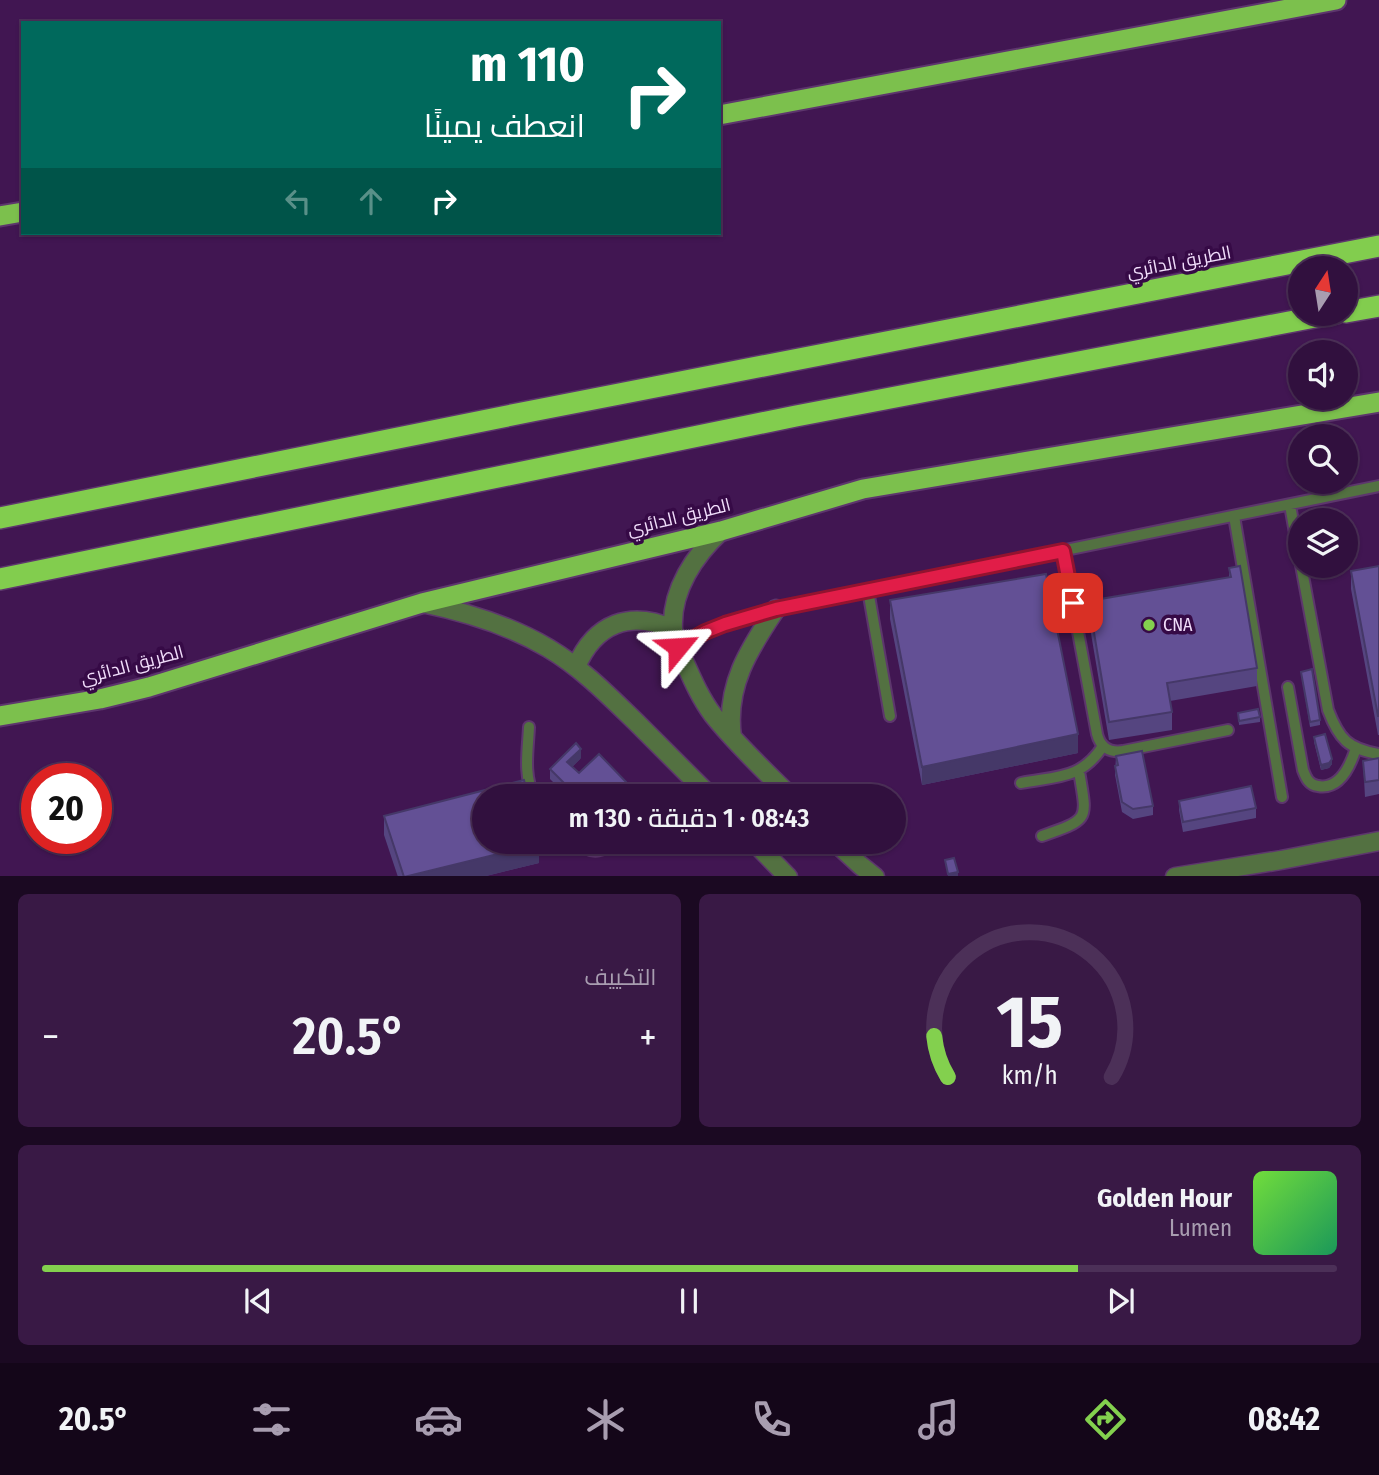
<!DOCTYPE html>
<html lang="ar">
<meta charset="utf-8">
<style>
:root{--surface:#31103e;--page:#391945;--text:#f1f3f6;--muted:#a89db0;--line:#4c3058;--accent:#83d04e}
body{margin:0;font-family:"Fira Sans Condensed",Cairo,sans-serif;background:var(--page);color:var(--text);direction:rtl;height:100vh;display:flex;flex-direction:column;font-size:26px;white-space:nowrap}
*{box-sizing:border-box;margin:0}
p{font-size:23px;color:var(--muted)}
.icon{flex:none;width:38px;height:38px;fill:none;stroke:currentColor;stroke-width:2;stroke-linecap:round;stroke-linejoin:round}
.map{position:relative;height:876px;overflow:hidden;direction:ltr}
.sheet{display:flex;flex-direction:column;gap:18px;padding:18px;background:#1b0922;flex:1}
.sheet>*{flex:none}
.hud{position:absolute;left:21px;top:21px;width:700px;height:214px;border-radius:0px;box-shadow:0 2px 5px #0004,0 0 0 2px var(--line);direction:rtl;background:#00695c;color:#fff;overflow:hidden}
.needle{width:46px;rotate:12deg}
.tools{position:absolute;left:1288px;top:256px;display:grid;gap:14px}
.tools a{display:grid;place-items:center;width:70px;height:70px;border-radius:50%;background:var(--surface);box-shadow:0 2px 5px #0004,0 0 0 2px var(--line);font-size:35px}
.speed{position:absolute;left:21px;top:763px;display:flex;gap:14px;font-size:35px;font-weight:700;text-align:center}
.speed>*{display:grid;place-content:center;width:91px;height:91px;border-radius:50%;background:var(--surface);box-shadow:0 2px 5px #0004,0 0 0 2px var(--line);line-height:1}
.speed .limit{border:10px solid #d22;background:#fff;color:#111}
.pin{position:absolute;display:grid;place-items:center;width:60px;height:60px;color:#fff;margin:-30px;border-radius:14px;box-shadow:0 4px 10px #0006}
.me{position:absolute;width:77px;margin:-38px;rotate:63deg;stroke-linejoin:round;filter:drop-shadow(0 0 5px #0008)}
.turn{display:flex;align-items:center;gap:24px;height:147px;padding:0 21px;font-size:32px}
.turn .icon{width:91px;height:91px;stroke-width:2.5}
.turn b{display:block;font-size:49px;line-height:60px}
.lanes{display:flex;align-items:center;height:66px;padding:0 21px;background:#0003;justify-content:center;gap:35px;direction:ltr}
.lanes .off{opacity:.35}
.big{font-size:52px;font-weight:600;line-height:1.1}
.sheet .widget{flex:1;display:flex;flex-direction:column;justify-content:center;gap:10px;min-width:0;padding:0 24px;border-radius:10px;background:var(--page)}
.sheet .dial{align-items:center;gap:0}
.dial svg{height:182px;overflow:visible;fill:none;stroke:var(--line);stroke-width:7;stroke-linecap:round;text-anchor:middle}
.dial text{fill:var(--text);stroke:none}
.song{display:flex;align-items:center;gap:21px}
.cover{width:84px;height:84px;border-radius:10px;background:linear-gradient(135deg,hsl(100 70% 55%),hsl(150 70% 35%))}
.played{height:7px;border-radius:4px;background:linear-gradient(90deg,var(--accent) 80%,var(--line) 80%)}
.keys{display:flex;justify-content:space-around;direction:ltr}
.heat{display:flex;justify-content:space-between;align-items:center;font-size:38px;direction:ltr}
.sheet .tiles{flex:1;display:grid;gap:18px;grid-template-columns:1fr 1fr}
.widget:last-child{grid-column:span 2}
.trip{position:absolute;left:472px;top:784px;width:434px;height:70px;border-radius:35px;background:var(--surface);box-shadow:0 2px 5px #0004,0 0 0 2px var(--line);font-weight:600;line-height:70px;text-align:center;direction:rtl}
.tab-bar{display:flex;height:112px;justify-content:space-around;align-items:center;background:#140619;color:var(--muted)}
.tab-bar .icon{width:49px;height:49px}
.tab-bar .current{color:var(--accent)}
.tab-bar b{font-size:32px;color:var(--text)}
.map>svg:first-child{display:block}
</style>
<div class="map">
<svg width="1379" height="877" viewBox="0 0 1379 877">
<rect width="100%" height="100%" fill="#411652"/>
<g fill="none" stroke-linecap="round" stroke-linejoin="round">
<g stroke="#5d366d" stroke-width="14">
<path id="service" d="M 1290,505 L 1300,561
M 1234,516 L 1282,797
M 1063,551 L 1097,734 C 1100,747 1110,753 1123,751 L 1228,730
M 1301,565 L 1328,710 C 1339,739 1348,749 1379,754
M 868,590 L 890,716
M 678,647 L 705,632 L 725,624 L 776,609 L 1379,486
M 1288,687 L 1303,770 C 1306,778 1309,785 1318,786 C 1340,790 1351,764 1356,748
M 529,727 C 528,750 523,775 534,796
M 1021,783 C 1056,776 1081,780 1103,746
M 1042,836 C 1091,819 1087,820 1079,771
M 577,842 C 593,857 602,850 619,842"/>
</g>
<g stroke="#5d366d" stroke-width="21">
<path id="tertiary" d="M 721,531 C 695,555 671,590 673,628 C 674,640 680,652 685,663 C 693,681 701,699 713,715 C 736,744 764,770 790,796
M 422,603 C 466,612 509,625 548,648 C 582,668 610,697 638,724 C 662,748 686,772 710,796
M 576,667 C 595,623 630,610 673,629
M 732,737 C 725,686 749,649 776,609
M 754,842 L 788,877
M 835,842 L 860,865 L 875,877
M 1175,877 L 1281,860 L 1379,841"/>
</g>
<g stroke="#5d366d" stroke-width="23">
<path id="trunk" d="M 719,115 L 1336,0
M 0,216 L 23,212
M 0,716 L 100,699 L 149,687 L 422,603 L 721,531 L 863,489 L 1379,402"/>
</g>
<g stroke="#5d366d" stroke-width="24">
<path id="motorway" d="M 1346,312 L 1379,306
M 0,518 L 532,411 L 1379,246
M 0,579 L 796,416 L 1336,313"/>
</g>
<use href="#service" stroke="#537141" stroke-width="10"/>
<use href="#tertiary" stroke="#537141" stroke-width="18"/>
<use href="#trunk" stroke="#7cc04d" stroke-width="19"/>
<use href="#motorway" stroke="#82cd4e" stroke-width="21"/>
</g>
<path fill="#554580" d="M 1379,566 L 1379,735 L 1378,735 L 1351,589 L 1351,571 Z
M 1229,568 L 1257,668 L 1257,686 L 1170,701 L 1172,712 L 1172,730 L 1109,740 L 1087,610 L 1087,591 L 1100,599 L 1229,578 Z
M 890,600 L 1078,753 L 922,785 L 890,619 Z
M 1301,672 L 1320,720 L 1320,725 L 1310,727 Z
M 1238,713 L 1260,717 L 1260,722 L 1239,725 Z
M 1314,737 L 1332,764 L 1329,768 L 1321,770 L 1314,742 Z
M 1116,756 L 1153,806 L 1153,815 L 1133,819 L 1122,812 L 1115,775 Z
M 581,758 L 572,767 L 579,773 L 627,792 L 623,796 L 567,796 L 550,779 L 550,769 Z
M 1379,758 L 1379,794 L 1365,797 L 1363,761 Z
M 1179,801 L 1256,808 L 1256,818 L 1183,832 L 1179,810 Z
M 384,816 L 539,863 L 482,877 L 398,877 L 384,835 Z"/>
<path fill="#453868" d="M 1078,734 L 1078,753 L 922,785 L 922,767 Z
M 581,749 L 581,758 L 567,772 L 567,762 Z
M 1332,759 L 1332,764 L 1329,768 L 1321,770 L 1321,765 Z
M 627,783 L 627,792 L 623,796 L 613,796 Z
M 539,844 L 539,863 L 482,877 L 405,877 Z
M 958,872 L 958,877 L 948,877 L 948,874 Z"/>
<path fill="#635095" stroke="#453868" stroke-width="2" d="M 1240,566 L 1257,668 L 1167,683 L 1172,712 L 1109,722 L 1087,591 L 1098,589 L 1100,599 L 1231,577 L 1229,568 Z
M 1379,566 L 1379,716 L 1378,716 L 1351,571 Z
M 1046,574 L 1078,734 L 922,767 L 890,600 Z
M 1312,669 L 1320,720 L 1310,722 L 1301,672 Z
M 1258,709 L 1260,717 L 1239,721 L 1238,713 Z
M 1325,734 L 1332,759 L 1329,763 L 1321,765 L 1314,737 Z
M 576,743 L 581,749 L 567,762 L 579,773 L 599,754 L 627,783 L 613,796 L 602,796 L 599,793 L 596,796 L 577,796 L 550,769 Z
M 1142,751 L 1153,806 L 1133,809 L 1122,802 L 1115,766 L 1118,765 L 1116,756 Z
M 1379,758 L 1379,780 L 1365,782 L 1363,761 Z
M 524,780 L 528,796 L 485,796 L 485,842 L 539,842 L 539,844 L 404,877 L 384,816 Z
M 1251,786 L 1256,808 L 1183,822 L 1179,801 Z
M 954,858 L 958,872 L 948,874 L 945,860 Z"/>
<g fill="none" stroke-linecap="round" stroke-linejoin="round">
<g stroke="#92132f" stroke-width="18">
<path id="route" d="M 678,647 L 705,632 L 725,624 L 776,609 L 1063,551 L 1073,603"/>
</g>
<use href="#route" stroke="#e11d48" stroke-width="12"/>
</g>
<circle fill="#83d04e" stroke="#360a46" stroke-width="2.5" cx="1149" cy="625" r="7"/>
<g text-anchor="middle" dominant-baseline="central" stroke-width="7" stroke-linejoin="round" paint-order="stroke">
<g font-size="18" fill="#f1defb" stroke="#360a46">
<text transform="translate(1179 262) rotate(-11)">الطريق الدائري</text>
<text transform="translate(679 517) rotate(-14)">الطريق الدائري</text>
<text transform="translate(132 665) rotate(-15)">الطريق الدائري</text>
</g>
<g font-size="18" fill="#f1defb" stroke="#360a46" text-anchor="start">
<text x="1163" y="625">CNA</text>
</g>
</g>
</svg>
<div class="tools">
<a><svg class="needle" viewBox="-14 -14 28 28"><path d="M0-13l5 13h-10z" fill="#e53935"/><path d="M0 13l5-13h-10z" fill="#a89db0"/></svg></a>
<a><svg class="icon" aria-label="sound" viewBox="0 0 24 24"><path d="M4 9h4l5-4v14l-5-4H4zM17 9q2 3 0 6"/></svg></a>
<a><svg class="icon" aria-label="search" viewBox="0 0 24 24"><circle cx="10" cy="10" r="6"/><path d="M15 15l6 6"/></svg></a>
<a><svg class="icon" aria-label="layers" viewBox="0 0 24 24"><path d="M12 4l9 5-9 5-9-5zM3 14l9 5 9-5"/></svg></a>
</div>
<div class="speed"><div class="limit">20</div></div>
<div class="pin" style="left:1073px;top:603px;background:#d93025"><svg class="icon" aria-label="arrive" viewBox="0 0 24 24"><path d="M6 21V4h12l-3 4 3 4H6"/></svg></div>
<svg class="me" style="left:678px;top:647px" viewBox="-20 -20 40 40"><path d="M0-17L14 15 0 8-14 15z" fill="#e11d48" stroke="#fff" stroke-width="4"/></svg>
<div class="trip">08:43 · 1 دقيقة · 130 m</div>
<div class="hud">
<div class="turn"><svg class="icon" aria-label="right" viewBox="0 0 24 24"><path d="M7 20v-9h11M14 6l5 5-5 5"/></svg><div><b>110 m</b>انعطف يمينًا</div></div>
<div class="lanes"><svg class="icon off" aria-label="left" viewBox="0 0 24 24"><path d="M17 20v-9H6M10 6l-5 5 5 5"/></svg><svg class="icon off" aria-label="ahead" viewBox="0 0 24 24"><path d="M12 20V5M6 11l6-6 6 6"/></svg><svg class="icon" aria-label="right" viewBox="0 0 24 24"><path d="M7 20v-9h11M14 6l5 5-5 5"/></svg></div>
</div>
</div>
<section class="sheet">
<div class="tiles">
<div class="widget dial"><svg viewBox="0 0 100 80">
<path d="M14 69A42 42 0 1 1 86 69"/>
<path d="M14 69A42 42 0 0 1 8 51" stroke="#83d04e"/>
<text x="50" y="56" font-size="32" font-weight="700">15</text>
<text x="50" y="72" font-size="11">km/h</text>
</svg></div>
<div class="widget"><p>التكييف</p>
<div class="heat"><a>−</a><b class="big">20.5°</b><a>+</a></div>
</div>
<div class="widget">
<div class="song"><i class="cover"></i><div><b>Golden Hour</b><p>Lumen</p></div></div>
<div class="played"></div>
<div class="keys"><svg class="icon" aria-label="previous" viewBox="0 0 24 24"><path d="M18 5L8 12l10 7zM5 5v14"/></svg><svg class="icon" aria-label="pause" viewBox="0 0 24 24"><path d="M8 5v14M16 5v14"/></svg><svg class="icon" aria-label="next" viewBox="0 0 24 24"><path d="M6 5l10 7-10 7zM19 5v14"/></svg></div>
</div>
</div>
</section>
<nav class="tab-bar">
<b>08:42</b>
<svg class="icon current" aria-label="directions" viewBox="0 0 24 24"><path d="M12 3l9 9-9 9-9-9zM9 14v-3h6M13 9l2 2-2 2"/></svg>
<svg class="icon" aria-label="music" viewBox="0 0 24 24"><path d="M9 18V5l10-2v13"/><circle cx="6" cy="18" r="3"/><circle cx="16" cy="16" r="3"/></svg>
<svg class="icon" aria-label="phone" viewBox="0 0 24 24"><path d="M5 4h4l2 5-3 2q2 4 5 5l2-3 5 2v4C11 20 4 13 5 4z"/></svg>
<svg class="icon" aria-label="climate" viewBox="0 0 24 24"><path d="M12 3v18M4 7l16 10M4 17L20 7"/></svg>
<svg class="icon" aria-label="car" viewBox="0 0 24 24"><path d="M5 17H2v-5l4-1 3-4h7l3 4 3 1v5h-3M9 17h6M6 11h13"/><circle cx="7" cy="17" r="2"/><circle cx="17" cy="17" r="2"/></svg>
<svg class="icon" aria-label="filters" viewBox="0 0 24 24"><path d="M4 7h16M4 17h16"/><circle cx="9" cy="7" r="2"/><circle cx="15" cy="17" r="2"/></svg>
<b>20.5°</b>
</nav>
